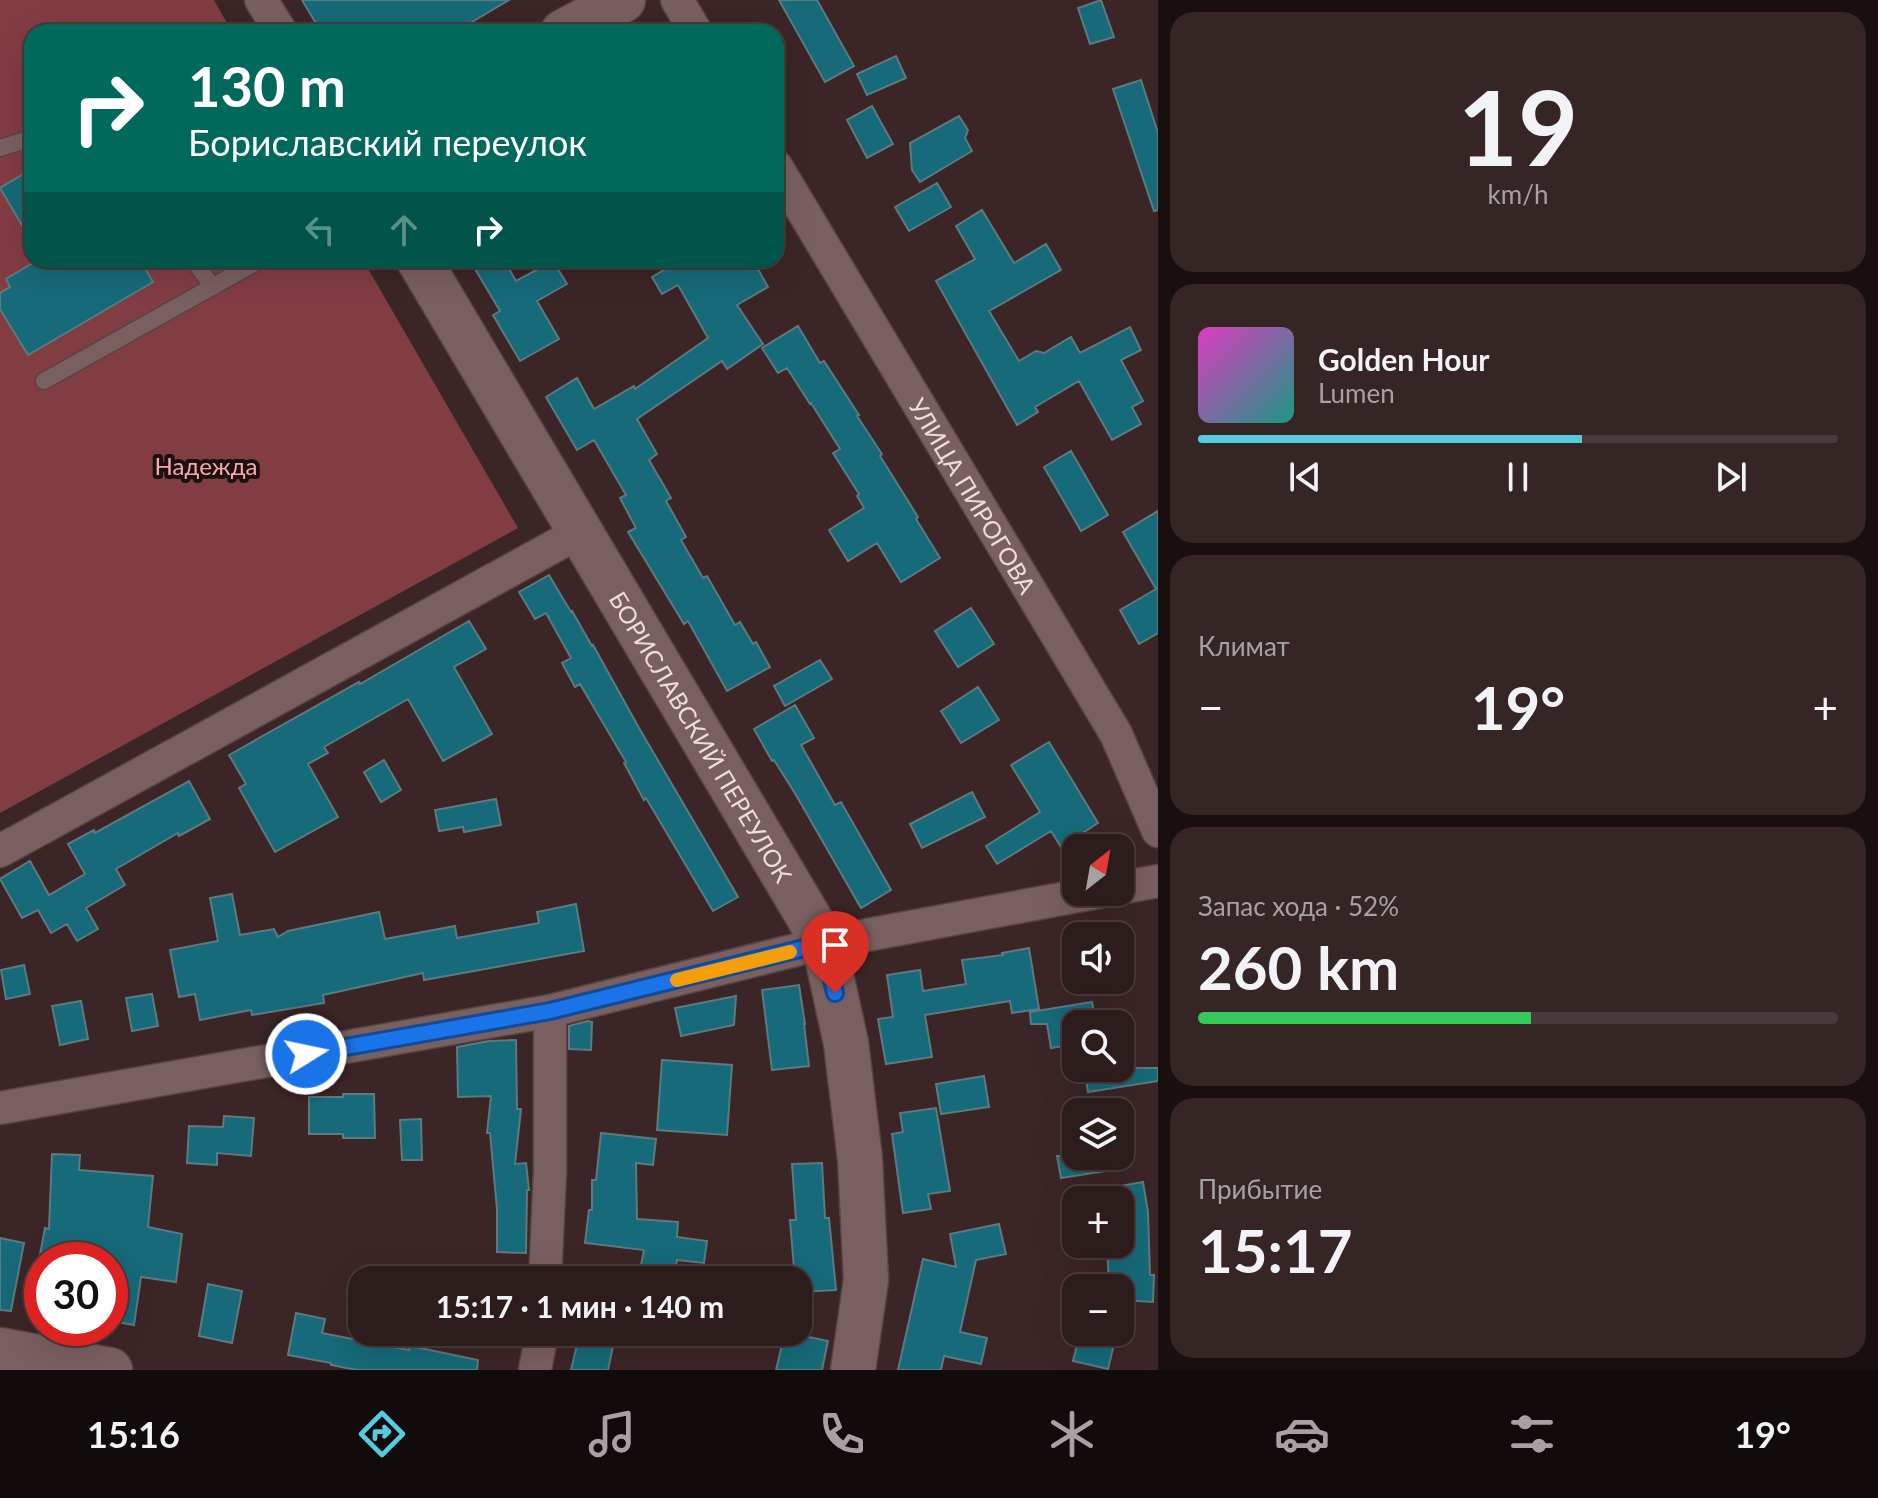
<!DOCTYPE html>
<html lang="ru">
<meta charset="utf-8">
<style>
:root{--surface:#2d1c1c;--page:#352525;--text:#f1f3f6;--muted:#a7a1a3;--line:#483a3b;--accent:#55cae0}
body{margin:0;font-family:Lato,sans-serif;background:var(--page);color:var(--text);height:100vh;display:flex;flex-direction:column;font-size:30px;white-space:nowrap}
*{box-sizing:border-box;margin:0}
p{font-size:26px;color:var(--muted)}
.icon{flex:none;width:44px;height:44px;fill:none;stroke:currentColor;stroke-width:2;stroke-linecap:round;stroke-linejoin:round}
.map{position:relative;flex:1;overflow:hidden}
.details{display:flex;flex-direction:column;gap:12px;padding:12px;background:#190f0f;width:720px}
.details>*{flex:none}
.banner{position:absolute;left:24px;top:24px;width:760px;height:244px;border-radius:24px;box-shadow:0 8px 32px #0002,0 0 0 2px var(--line);background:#00695c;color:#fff;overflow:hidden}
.needle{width:52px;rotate:31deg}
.tools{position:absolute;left:1062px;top:834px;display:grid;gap:16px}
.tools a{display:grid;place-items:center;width:72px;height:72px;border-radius:16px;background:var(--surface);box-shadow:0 8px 32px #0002,0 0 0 2px var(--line);font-size:40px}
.speed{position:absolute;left:24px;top:1242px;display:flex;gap:16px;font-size:40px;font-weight:700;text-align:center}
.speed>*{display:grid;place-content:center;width:104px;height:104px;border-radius:50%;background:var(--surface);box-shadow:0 8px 32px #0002,0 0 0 2px var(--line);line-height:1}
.speed .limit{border:12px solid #d22;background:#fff;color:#111}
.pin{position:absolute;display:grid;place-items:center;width:68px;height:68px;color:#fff;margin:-82px -34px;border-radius:50% 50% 50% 0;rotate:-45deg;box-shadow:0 0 8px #0007}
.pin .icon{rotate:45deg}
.me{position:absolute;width:88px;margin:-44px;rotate:80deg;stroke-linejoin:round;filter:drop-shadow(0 0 6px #0008)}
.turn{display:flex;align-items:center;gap:28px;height:168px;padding:0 32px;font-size:36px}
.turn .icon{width:104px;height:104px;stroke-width:2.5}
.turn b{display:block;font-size:56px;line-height:68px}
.lanes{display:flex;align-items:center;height:76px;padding:0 32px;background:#0003;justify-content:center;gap:40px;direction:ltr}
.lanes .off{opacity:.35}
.big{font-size:60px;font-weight:700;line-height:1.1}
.details .tile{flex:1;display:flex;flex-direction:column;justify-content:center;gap:12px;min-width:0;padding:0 28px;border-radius:24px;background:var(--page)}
.details .dial{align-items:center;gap:0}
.dial b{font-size:104px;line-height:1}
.song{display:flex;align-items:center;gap:24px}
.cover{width:96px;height:96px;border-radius:12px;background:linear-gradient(135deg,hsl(310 70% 55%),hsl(170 70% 35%))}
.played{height:8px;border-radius:4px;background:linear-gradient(90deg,var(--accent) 60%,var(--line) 60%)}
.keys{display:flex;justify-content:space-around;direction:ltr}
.heat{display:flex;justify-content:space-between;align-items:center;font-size:44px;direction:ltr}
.charge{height:12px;border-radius:6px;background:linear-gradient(90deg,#34c759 52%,var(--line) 0)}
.trip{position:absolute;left:348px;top:1266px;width:464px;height:80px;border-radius:24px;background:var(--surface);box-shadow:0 8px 32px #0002,0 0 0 2px var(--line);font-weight:700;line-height:80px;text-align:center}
.dock{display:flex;height:128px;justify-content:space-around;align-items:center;background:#120b0b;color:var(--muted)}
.dock .icon{width:56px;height:56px}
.dock .active{color:var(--accent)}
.dock b{font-size:36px;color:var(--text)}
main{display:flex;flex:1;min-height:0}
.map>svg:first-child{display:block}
</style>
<main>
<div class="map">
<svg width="1158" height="1370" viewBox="0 0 1158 1370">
<rect width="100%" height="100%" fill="#3c2526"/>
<path fill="#823d43" d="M 0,0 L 214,0 L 232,32 L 32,32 L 32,260 L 363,260 L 518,528 L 0,813 Z"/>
<path fill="#166a79" stroke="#5c7a80" stroke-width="2" d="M 302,0 L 509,0 L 467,25 L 471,32 L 321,32 Z
M 779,0 L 817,0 L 854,66 L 825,82 Z
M 1101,0 L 1114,37 L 1090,44 L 1078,8 Z
M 896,56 L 906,78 L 867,95 L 857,74 Z
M 1141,80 L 1158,133 L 1158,210 L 1154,211 L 1113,89 Z
M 872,106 L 893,144 L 867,158 L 847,120 Z
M 959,116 L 968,130 L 965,138 L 972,151 L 920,182 L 912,170 L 910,143 Z
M 32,169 L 32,242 L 0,188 Z
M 937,183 L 951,207 L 909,231 L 895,207 Z
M 982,210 L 1014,263 L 1046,244 L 1061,270 L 989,311 L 1019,361 L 1036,351 L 1044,353 L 1071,337 L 1080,353 L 1130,327 L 1141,350 L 1121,360 L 1143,401 L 1132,407 L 1141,424 L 1112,440 L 1079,381 L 1035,407 L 1038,412 L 1017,425 L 936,281 L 975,259 L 956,226 Z
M 38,260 L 140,260 L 153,282 L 28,355 L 0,309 L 0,293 L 10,287 L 6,279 Z
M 492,260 L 504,260 L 516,281 L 553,261 L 567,284 L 537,301 L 559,339 L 520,361 L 493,315 L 500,311 L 475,269 Z
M 681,260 L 753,260 L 768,287 L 737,305 L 763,344 L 727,369 L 722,361 L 637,419 L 657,454 L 649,460 L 671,498 L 666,501 L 686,537 L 681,540 L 703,578 L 707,576 L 735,625 L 740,622 L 753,644 L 756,642 L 770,667 L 727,691 L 688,621 L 684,624 L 628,532 L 636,528 L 620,498 L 626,495 L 594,440 L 577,450 L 546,397 L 577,378 L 594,409 L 634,386 L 635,389 L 708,338 L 678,285 L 662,294 L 652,277 Z
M 798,326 L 820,363 L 824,361 L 859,415 L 857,416 L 882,454 L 880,456 L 918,517 L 916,519 L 940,558 L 901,582 L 877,543 L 848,561 L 829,530 L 864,508 L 857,496 L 859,494 L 833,453 L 840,449 L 811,403 L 810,404 L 787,368 L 778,373 L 762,348 Z
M 1071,451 L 1108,515 L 1081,531 L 1044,467 Z
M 1158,511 L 1158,633 L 1139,644 L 1120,610 L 1156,589 L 1123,532 Z
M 549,575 L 571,612 L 572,611 L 592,646 L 593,645 L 639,728 L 738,897 L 713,911 L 646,798 L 644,800 L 624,763 L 626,762 L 580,684 L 575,687 L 562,663 L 571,658 L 546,613 L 535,619 L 519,592 Z
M 971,608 L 994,644 L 958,667 L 935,631 Z
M 469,621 L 486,649 L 454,667 L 492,734 L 443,761 L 408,699 L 324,747 L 328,753 L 308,764 L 338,817 L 275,852 L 239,788 L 246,784 L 229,755 L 359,682 L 360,684 Z
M 820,660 L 832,679 L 785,706 L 774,686 Z
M 978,687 L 999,720 L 961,743 L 941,711 Z
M 795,705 L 814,738 L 801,745 L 835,805 L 841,802 L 891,890 L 861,908 L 796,795 L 774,760 L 772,761 L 754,729 Z
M 1049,742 L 1098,823 L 1061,847 L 1051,831 L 997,864 L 986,846 L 1040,812 L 1011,765 Z
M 384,760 L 401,790 L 381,802 L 364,772 Z
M 189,781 L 210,819 L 179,836 L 178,833 L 116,869 L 125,885 L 86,908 L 98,929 L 77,941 L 67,924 L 51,933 L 38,910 L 22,918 L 0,879 L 30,861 L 49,895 L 85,874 L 68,844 L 94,830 L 95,833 Z
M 972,792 L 985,817 L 922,848 L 910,824 Z
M 496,799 L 501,825 L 464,832 L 463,827 L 439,831 L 435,810 Z
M 232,894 L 240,935 L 274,929 L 278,937 L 288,931 L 379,912 L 385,939 L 455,926 L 457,938 L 539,923 L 537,912 L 576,904 L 584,951 L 424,980 L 423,973 L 323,995 L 324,1003 L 252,1015 L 251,1010 L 200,1020 L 195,994 L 179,997 L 170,950 L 218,941 L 210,898 Z
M 1029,948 L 1039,1009 L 1012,1013 L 1010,1001 L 925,1015 L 932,1057 L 886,1064 L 878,1019 L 893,1017 L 887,975 L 920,970 L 923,991 L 966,984 L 962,960 L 1003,955 L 1002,953 Z
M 24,965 L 30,994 L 6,999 L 1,970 Z
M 799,985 L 805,1024 L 804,1024 L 809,1066 L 772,1070 L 762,990 Z
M 152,994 L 158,1026 L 132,1031 L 126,998 Z
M 736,996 L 734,1025 L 681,1036 L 675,1008 Z
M 81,1001 L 88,1039 L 60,1045 L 52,1006 Z
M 1092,1002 L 1096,1024 L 1076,1024 L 1076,1044 L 1051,1048 L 1047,1024 L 1031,1024 L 1030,1012 Z
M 588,1021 L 592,1022 L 591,1050 L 569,1049 L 569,1026 Z
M 516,1040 L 517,1109 L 521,1109 L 515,1164 L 526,1163 L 529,1190 L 527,1190 L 526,1253 L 497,1252 L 497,1209 L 490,1133 L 487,1133 L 491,1096 L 458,1097 L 457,1047 L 489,1041 Z
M 662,1060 L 732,1065 L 727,1135 L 657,1130 Z
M 1084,1068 L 1158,1068 L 1158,1081 L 1088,1092 Z
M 984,1076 L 989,1107 L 941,1114 L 936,1084 Z
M 343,1094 L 374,1094 L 375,1138 L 343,1138 L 343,1134 L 309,1134 L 309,1097 L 343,1097 Z
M 936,1108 L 950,1191 L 928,1194 L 931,1209 L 903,1213 L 892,1134 L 903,1132 L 900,1113 Z
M 224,1116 L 254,1118 L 251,1156 L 217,1153 L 217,1165 L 187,1163 L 189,1126 L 223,1127 Z
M 421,1119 L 422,1160 L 402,1160 L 400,1120 Z
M 601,1133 L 656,1139 L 653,1165 L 636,1163 L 637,1219 L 678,1222 L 677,1237 L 707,1241 L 704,1263 L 677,1260 L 673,1280 L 638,1280 L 644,1250 L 585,1243 L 589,1210 L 592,1210 L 592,1180 L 596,1180 Z
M 52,1154 L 80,1155 L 79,1170 L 153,1176 L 148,1227 L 182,1234 L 176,1282 L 141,1277 L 134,1325 L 110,1321 L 110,1260 L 39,1260 L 45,1228 L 49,1229 Z
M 1057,1156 L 1124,1156 L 1125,1168 L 1061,1178 Z
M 822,1163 L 825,1218 L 829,1218 L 836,1290 L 798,1292 L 798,1280 L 795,1280 L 790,1220 L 796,1220 L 792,1164 Z
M 1143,1182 L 1148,1212 L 1150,1275 L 1154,1275 L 1153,1302 L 1120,1300 L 1120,1288 L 1109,1288 L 1107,1244 L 1120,1244 L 1120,1186 Z
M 999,1224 L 1006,1254 L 976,1260 L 960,1332 L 987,1338 L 981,1364 L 944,1356 L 941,1370 L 898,1370 L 923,1259 L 956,1267 L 950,1234 Z
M 0,1238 L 24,1243 L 11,1311 L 0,1310 Z
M 208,1284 L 242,1291 L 232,1343 L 199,1336 Z
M 296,1313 L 325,1319 L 322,1333 L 409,1350 L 410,1346 L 478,1360 L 477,1370 L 357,1370 L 331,1365 L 331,1363 L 288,1355 Z
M 580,1332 L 616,1332 L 608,1370 L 571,1370 Z
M 785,1332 L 828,1341 L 822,1370 L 776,1370 Z
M 1080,1332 L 1115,1340 L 1108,1369 L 1073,1361 Z"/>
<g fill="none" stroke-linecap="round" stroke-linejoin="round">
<g stroke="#574345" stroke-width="19">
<path id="lane" d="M 0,148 L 32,138
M 193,260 L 213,287
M 44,381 L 260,260"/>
</g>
<g stroke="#574345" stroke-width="35">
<g id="street">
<path d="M 261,0 L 281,32"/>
<path d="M 677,0 L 696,32"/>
<path id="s1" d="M 776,166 L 1116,734 L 1158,831"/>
<path d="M 0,851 L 580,532"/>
<path d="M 1120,888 L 1158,881"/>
<path d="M 0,1108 L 550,1011 L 824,943 L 1099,892"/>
<path d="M 545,1280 L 550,1171 L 550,1011"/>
<path d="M 535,1370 L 542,1332"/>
</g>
</g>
<g stroke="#574345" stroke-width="47">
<g id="secondary">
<path d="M 563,32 L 623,0"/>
<path id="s2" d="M 419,260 L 824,943 L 846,1043 L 860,1159 L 866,1280 L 853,1370"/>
<path d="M 0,1350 L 110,1370"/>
</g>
</g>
<use href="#lane" stroke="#7a5f60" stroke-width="16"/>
<use href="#street" stroke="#7a5f60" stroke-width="32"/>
<use href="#secondary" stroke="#7a5f60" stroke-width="44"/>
</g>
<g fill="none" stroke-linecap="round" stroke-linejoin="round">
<g stroke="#114b97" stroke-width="20">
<path id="route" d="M 306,1054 L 550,1011 L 824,943 L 835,993"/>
</g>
<use href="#route" stroke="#1a73e8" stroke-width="14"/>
<path stroke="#f59e0b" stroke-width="14" d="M 677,980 L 790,952"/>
</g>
<g text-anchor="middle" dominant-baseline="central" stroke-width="8" stroke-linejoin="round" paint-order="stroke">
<g font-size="24" fill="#fda7ac" stroke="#1c1112">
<text x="206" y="465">Надежда</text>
</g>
<g font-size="24" fill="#eddddd" stroke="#1c1112">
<text stroke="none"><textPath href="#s1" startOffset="384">УЛИЦА ПИРОГОВА</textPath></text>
<text stroke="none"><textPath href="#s2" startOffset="554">БОРИСЛАВСКИЙ ПЕРЕУЛОК</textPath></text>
</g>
</g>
</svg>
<div class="tools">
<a><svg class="needle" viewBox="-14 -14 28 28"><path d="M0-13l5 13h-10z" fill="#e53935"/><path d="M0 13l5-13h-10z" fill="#a7a1a3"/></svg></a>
<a><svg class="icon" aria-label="sound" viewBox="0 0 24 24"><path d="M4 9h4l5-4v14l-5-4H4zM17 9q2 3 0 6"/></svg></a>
<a><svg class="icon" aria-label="search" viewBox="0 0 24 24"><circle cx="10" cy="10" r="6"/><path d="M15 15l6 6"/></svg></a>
<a><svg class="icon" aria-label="layers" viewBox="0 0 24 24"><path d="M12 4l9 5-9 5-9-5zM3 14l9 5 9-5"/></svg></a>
<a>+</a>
<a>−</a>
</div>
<div class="speed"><div class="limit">30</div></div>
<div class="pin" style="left:835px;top:993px;background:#d93025"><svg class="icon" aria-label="arrive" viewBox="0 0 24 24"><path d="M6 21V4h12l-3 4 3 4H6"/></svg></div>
<svg class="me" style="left:306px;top:1054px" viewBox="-20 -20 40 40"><circle r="17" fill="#1a73e8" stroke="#fff" stroke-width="3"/><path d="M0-11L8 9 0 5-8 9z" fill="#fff"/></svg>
<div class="trip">15:17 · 1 мин · 140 m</div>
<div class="banner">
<div class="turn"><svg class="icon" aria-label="right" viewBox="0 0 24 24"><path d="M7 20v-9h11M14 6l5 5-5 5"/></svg><div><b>130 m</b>Бориславский переулок</div></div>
<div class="lanes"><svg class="icon off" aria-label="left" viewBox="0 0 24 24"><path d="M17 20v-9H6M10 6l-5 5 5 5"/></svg><svg class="icon off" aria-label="ahead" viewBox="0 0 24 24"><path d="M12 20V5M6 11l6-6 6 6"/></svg><svg class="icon" aria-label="right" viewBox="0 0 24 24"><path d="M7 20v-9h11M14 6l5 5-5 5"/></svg></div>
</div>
</div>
<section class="details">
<div class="tile dial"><b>19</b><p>km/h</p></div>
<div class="tile">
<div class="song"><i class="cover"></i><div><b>Golden Hour</b><p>Lumen</p></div></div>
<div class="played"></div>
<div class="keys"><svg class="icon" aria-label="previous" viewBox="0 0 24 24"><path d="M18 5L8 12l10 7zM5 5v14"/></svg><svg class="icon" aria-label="pause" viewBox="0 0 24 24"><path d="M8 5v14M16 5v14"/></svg><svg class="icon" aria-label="next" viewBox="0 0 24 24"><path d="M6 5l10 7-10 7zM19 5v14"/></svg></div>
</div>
<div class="tile"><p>Климат</p>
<div class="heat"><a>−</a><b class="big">19°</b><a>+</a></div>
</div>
<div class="tile"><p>Запас хода · 52%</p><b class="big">260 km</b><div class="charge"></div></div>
<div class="tile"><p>Прибытие</p><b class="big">15:17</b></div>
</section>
</main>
<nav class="dock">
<b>15:16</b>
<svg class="icon active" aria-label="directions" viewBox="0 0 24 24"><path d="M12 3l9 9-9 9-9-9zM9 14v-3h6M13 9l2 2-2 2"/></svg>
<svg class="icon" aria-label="music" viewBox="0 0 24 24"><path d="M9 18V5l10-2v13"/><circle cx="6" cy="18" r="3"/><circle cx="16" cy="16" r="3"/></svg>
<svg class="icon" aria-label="phone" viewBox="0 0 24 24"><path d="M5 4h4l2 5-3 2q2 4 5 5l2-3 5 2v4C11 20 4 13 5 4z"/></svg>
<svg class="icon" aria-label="climate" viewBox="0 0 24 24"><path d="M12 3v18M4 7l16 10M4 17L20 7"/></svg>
<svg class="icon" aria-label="car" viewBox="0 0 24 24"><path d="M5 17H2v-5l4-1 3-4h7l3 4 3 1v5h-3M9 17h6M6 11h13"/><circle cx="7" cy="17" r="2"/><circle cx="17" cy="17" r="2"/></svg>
<svg class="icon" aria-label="filters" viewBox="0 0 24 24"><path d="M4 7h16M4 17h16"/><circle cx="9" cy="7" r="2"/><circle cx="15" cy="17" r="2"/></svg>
<b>19°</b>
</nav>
